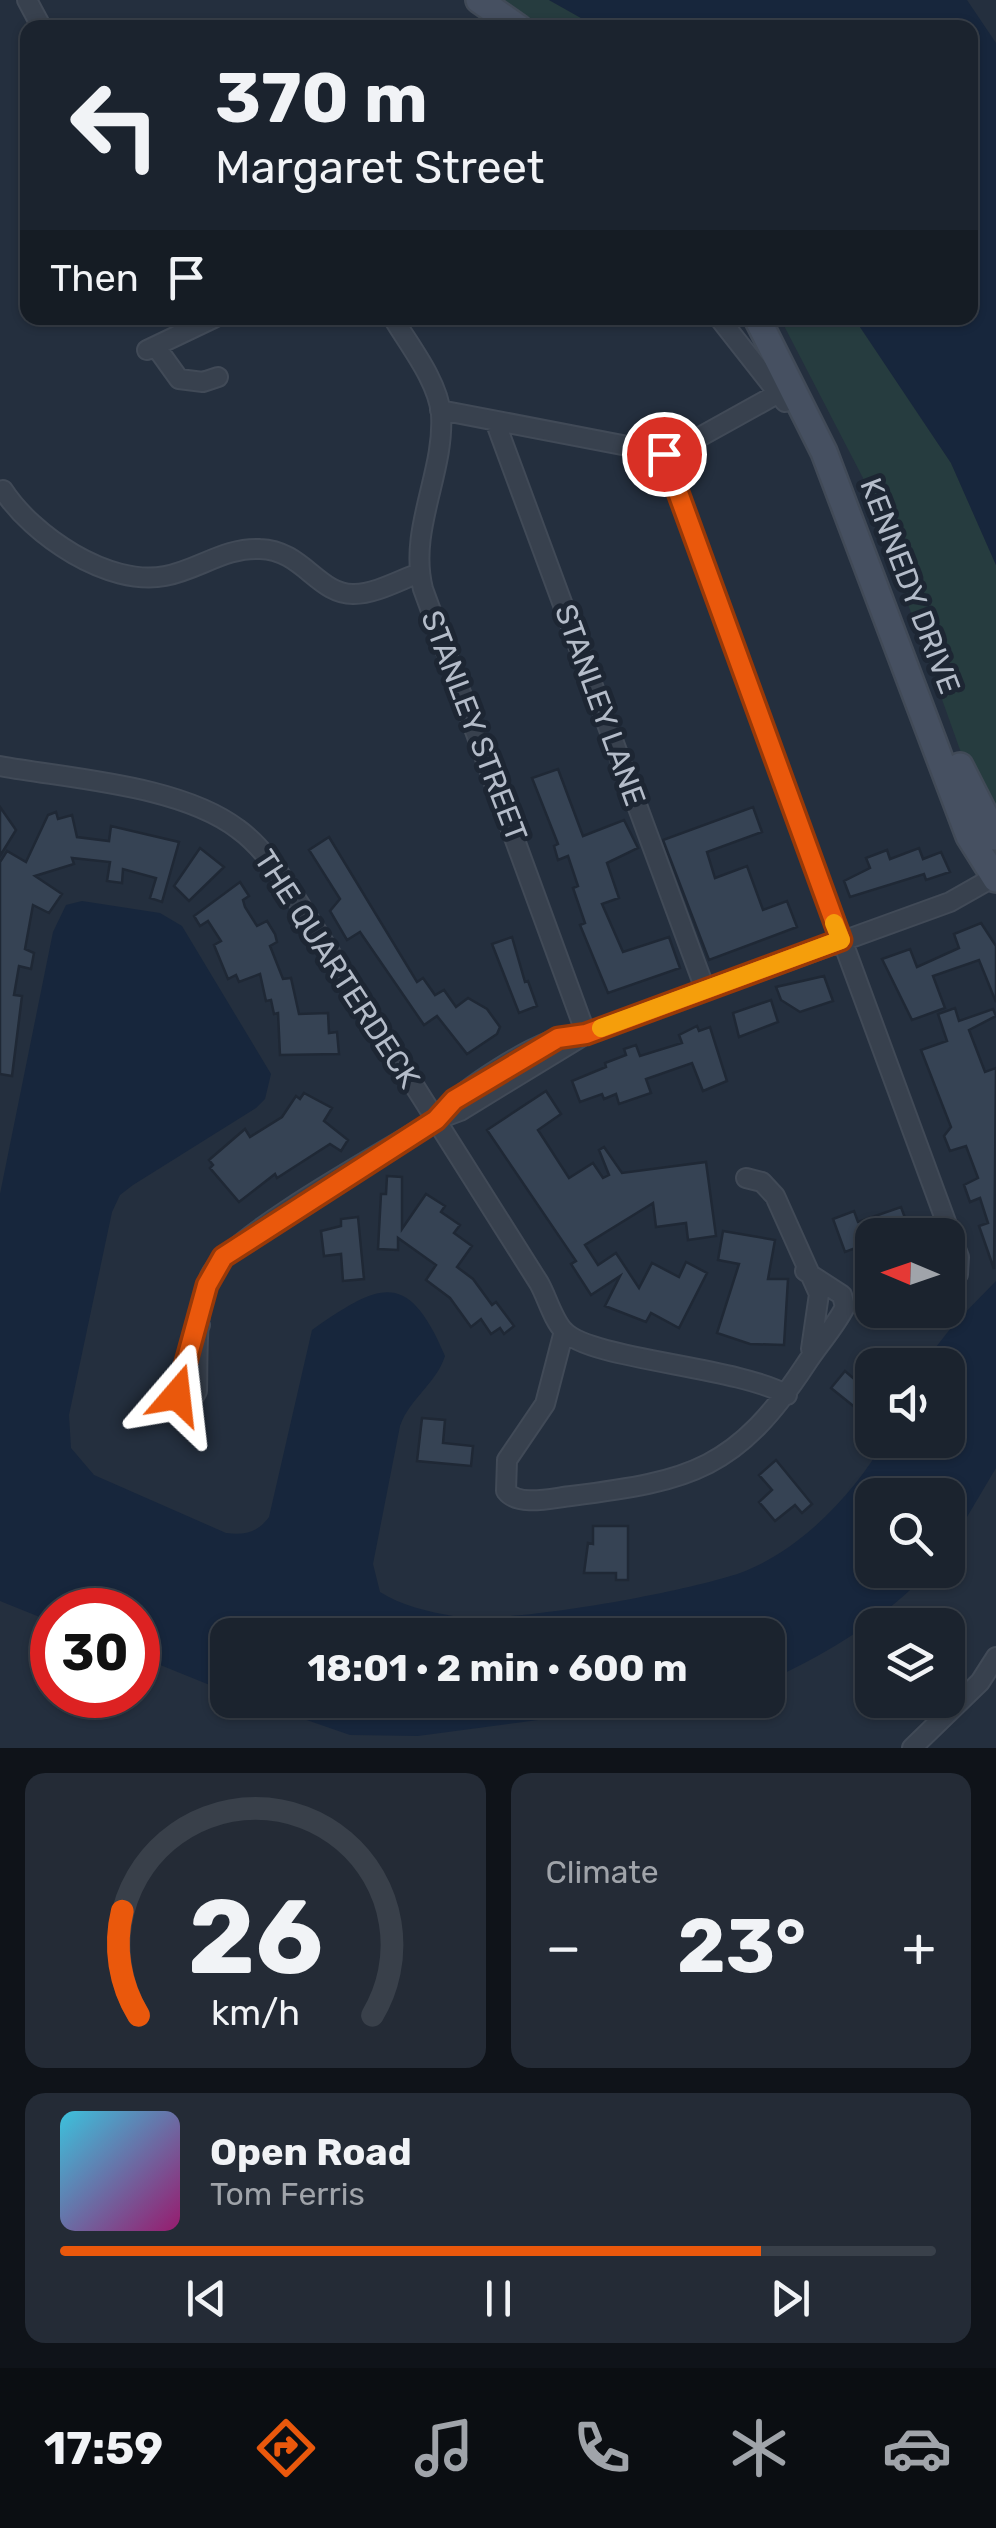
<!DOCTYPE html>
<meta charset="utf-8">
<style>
:root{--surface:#1b232e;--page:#242b36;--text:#f1f3f6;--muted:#a0a4aa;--line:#39404a;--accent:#ea580c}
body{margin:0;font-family:Rubik,sans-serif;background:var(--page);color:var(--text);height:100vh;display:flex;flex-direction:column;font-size:38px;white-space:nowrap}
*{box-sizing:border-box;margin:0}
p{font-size:32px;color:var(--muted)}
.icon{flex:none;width:55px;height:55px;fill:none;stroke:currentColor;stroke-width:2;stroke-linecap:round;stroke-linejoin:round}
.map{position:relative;height:1748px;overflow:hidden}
.drawer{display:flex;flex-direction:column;gap:25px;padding:25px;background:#0f1319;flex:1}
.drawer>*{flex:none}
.hud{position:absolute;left:20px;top:20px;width:958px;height:305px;border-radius:20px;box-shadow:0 2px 8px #0004,0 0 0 2px var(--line);background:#1b232e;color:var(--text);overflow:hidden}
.needle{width:65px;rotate:272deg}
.controls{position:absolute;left:855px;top:1218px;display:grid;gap:20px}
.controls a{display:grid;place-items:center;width:110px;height:110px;border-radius:20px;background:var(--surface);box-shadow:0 2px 8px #0004,0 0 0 2px var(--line);font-size:50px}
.speed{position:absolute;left:30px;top:1588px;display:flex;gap:20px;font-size:50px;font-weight:700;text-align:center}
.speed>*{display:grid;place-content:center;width:130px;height:130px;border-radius:50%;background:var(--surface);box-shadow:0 2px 8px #0004,0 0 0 2px var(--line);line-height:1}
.speed .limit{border:15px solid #d22;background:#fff;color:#111}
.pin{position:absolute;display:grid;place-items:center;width:85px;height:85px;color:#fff;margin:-42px;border:5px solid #fff;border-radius:50%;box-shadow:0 2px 10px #0007}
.me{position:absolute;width:110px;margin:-55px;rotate:17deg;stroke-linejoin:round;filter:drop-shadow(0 0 8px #0008)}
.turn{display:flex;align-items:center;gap:35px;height:210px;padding:0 30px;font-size:45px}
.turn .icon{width:130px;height:130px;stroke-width:2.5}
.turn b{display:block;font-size:70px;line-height:85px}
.then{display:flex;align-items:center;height:95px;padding:0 30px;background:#0003;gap:20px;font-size:38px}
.big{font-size:75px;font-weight:700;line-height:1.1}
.drawer .tile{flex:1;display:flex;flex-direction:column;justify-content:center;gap:15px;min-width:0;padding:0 35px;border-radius:20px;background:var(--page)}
.drawer .dial{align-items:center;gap:0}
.dial svg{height:260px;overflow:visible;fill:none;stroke:var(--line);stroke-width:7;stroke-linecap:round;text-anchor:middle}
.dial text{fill:var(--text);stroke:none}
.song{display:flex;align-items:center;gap:30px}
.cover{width:120px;height:120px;border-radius:15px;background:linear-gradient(135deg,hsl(190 70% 55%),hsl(320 70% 35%))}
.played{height:10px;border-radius:5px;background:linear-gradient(90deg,var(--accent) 80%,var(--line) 80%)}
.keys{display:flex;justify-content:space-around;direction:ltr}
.heat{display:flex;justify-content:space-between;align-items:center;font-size:55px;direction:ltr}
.drawer .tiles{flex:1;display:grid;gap:25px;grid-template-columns:1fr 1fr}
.tile:last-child{grid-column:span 2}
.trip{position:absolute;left:210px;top:1618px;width:575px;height:100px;border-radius:20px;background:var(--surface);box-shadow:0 2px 8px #0004,0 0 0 2px var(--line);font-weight:700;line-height:100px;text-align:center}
.dock{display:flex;height:160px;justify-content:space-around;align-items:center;background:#0b0e12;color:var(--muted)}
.dock .icon{width:70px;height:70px}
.dock .selected{color:var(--accent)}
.dock b{font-size:45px;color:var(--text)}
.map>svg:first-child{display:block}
</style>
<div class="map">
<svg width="996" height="1748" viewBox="0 0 996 1748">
<rect width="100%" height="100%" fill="#242f3e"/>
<path fill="#263c3f" d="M 493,0 L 549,0 L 597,27 L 534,27 Z
M 780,318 L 854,318 L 951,463 L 996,565 L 996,824 L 964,761 L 863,478 Z"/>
<path fill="#17263c" d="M 549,0 L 967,0 L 996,43 L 996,565 L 951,463 L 854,318 L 970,318 L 970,28 L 597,27 Z
M 82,901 L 160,913 L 182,926 L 271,1074 L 265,1099 L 256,1108 L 133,1185 L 120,1195 L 112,1212 L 69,1415 L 71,1448 L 94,1475 L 226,1533 C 245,1535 257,1533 269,1517 L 312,1330 C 379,1283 408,1268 445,1356 C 436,1384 410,1398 400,1426 L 373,1564 L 380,1592 C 400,1605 429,1612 453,1616 C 508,1625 685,1592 740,1573 C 800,1551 854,1494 885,1440 L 948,1440 L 948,1365 L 922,1365 L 954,1324 L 996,1281 L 996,1468 L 948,1549 L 948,1495 L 872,1495 L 872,1570 L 931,1570 C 879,1622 834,1650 768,1681 L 768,1635 L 228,1635 L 227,1692 L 138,1656 L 138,1610 L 52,1610 L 52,1622 L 0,1601 L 0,1194 L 53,932 L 66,905 Z
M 249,1700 L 688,1700 L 418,1736 L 350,1735 Z"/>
<path fill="#364354" stroke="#1f2835" stroke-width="2.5" d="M 558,769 L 583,836 L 624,820 L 638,848 L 607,863 L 619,898 L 602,904 L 623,952 L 669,937 L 680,968 L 608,993 L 580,925 L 585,923 L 573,888 L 578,886 L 568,856 L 558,860 L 554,846 L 558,844 L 532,778 Z
M 0,807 L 16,830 L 0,856 Z
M 753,807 L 762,832 L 707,852 L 715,878 L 747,866 L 763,910 L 787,901 L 797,927 L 709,960 L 663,840 Z
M 56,812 L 58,819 L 72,815 L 77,837 L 109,841 L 111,826 L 179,842 L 162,902 L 150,898 L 156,878 L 123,869 L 122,883 L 107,881 L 110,862 L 72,858 L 74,864 L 35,876 L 62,894 L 49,913 L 33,905 L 25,949 L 34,953 L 31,969 L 19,966 L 14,995 L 22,996 L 12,1076 L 0,1074 L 0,862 L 7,851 L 26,862 L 48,815 Z
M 329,837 L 417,982 L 423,978 L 435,995 L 444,990 L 456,1007 L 468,998 L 487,1009 L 500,1027 L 497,1034 L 467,1054 L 437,1016 L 424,1025 L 360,932 L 347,940 L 330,911 L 340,899 L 309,850 Z
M 200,848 L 224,867 L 189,901 L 174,886 Z
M 919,848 L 923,859 L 941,852 L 950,872 L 926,880 L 924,874 L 850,897 L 844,881 L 870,868 L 866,858 L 887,850 L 890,859 Z
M 240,882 L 249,896 L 243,900 L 245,907 L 257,926 L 267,921 L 275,934 L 277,942 L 270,946 L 283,979 L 291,978 L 299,1014 L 328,1013 L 329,1033 L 337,1032 L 339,1054 L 280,1055 L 278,1013 L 274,1014 L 271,1000 L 266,1001 L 260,974 L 239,982 L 236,975 L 228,979 L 214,945 L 221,941 L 208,921 L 200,926 L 194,916 Z
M 981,923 L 996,946 L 996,1002 L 979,960 L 933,976 L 945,1008 L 912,1020 L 882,959 L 910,949 L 917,967 L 959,948 L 954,934 Z
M 512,937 L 525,982 L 528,981 L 537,1006 L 519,1013 L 492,944 Z
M 824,976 L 833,1001 L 800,1012 L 781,1000 L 776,987 Z
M 771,1000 L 778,1022 L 739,1037 L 733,1013 Z
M 955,1008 L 959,1021 L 993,1009 L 996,1016 L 969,1030 L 985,1072 L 996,1068 L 994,1269 L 979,1226 L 988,1223 L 980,1198 L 970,1202 L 964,1185 L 978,1178 L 966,1146 L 950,1151 L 944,1136 L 951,1127 L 921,1050 L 947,1041 L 938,1014 Z
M 697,1026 L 699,1031 L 710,1027 L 727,1081 L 703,1091 L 692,1063 L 646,1079 L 651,1093 L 619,1104 L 616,1094 L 604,1099 L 602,1094 L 580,1102 L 572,1081 L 606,1067 L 605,1063 L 626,1055 L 624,1049 L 636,1045 L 640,1056 L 682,1043 L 679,1035 Z
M 546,1091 L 561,1114 L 538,1130 L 569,1178 L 593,1163 L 603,1178 L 609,1175 L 599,1150 L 604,1147 L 622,1173 L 706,1162 L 716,1236 L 688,1240 L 686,1223 L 656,1227 L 653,1203 L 585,1245 L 598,1265 L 616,1253 L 639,1288 L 652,1263 L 679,1277 L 686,1262 L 707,1273 L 679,1328 L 651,1313 L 646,1322 L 605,1306 L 620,1276 L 591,1295 L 571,1264 L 576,1261 L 487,1130 Z
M 304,1093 L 332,1108 L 324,1121 L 348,1140 L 341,1151 L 330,1144 L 277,1178 L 275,1174 L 239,1202 L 210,1168 L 213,1165 L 209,1160 L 245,1129 L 250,1137 L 282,1117 L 296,1096 L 300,1099 Z
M 387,1176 L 402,1177 L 402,1229 L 426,1194 L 445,1206 L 441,1212 L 460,1225 L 454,1233 L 472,1246 L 457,1267 L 473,1279 L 492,1305 L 496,1302 L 514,1326 L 504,1334 L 500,1328 L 491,1334 L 481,1319 L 471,1327 L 450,1298 L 426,1280 L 436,1265 L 398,1238 L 398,1250 L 378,1249 L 381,1194 L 386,1194 Z
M 901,1207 L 909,1229 L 872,1235 L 872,1242 L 845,1252 L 833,1219 L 854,1211 L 858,1222 Z
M 358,1217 L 364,1279 L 343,1281 L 341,1254 L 324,1256 L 321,1231 L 341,1226 L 341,1219 Z
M 723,1231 L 775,1240 L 768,1279 L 788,1279 L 784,1345 L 750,1344 L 717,1333 L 739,1264 L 718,1260 Z
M 872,1370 L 872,1410 L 867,1417 L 831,1388 L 845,1371 L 860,1384 Z
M 422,1418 L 445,1420 L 443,1443 L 473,1446 L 471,1466 L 417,1461 Z
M 776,1460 L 812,1504 L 802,1513 L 795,1505 L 775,1521 L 759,1502 L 772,1490 L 759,1475 Z
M 593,1526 L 628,1526 L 628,1580 L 616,1580 L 616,1573 L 584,1573 L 588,1543 L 593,1544 Z"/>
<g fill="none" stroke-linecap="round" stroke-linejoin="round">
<g stroke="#414a57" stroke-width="22">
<path id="street" d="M 27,0 L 42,28
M 393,318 C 409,345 438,381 441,414 C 445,473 408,529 423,589 L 586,1034
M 719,318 L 785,402
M 156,347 L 179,379 L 203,382 L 218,377
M 147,350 L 214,318
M 440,410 L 669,454 L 777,394
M 495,421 L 705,989
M 663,454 L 959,1257 L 958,1274
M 3,490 C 32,535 108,587 165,576 C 198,570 225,547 260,549 C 303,550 318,595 354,594 C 375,594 400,580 419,573
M 0,766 C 71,779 180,785 238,829 C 263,847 280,874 297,900 L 539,1283 C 547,1297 553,1320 564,1331 C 591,1360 736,1366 787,1395
M 439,1115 C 464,1088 537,1039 574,1035
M 746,1178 L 762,1182 L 775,1196 L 819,1294 L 811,1349
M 200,1325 L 175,1387 L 177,1395 L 193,1398 L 197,1391 C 198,1354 195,1311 210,1276 C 227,1237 392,1147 436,1120 L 460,1111 L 586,1034 L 950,902 L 994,877
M 564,1331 L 545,1404 L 507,1460 L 506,1491 C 518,1507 552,1498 571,1496 C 692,1481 737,1469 806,1364 C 818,1345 835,1327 845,1307 L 842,1295 L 805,1271
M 912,1748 L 980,1682 L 996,1657"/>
</g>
<g stroke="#414a57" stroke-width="30">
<path id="secondary" d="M 479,0 L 519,28
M 757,318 L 824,452 L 969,836 L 996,879
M 960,766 L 996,837"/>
</g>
<use href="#street" stroke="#38414e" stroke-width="18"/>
<use href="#secondary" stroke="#465061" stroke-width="25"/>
</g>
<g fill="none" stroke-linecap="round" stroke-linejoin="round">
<g stroke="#983908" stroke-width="25">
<path id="route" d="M 177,1395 L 207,1285 L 223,1257 L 436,1120 L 454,1100 L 558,1038 L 586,1034 L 841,940 L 664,454"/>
</g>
<use href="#route" stroke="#ea580c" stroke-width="18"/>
<path stroke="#f59e0b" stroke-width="18" d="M 601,1028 L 841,940 L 834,923"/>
</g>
<g text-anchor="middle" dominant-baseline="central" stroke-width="10" stroke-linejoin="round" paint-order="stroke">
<g font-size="30" fill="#b4bcc9" stroke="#1d2633">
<text transform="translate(910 586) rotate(69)">KENNEDY DRIVE</text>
<text transform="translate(600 705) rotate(70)">STANLEY LANE</text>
<text transform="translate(474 726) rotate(69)">STANLEY STREET</text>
<text transform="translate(337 969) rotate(57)">THE QUARTERDECK</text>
</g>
</g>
</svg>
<div class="controls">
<a><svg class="needle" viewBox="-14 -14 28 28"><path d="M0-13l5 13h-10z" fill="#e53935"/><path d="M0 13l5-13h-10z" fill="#a0a4aa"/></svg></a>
<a><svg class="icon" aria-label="sound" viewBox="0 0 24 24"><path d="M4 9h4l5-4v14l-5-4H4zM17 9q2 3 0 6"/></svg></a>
<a><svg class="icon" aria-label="search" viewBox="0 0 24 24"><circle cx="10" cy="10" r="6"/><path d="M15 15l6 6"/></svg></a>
<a><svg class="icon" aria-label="layers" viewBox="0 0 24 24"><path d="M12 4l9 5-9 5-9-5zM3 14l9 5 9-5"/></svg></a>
</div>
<div class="speed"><div class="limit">30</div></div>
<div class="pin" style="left:664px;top:454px;background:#d93025"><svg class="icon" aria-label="arrive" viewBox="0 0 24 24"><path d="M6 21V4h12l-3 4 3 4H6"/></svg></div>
<svg class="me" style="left:177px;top:1395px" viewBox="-20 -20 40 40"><path d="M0-17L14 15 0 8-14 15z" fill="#ea580c" stroke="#fff" stroke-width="4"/></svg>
<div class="trip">18:01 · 2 min · 600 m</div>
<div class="hud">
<div class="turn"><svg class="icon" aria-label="left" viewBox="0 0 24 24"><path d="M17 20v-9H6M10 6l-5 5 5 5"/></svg><div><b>370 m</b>Margaret Street</div></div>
<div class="then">Then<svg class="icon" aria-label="arrive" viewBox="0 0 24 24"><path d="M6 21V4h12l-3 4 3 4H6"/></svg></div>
</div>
</div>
<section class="drawer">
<div class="tiles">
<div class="tile dial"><svg viewBox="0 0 100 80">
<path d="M14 69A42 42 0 1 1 86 69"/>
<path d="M14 69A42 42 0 0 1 9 37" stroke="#ea580c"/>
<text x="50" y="56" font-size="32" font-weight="700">26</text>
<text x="50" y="72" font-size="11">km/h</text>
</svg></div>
<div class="tile"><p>Climate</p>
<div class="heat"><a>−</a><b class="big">23°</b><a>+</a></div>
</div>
<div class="tile">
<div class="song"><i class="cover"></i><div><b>Open Road</b><p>Tom Ferris</p></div></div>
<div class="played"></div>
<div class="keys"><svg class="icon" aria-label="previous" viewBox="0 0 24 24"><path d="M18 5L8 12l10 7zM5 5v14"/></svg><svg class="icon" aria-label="pause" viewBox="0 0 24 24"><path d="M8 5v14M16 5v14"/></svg><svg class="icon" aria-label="next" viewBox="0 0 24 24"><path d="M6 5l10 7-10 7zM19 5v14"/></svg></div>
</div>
</div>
</section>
<nav class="dock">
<b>17:59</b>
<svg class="icon selected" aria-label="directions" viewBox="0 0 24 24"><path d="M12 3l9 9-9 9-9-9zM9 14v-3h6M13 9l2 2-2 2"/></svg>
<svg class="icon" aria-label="music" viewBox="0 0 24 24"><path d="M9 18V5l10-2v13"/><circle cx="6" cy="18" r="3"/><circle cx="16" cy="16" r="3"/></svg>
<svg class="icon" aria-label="phone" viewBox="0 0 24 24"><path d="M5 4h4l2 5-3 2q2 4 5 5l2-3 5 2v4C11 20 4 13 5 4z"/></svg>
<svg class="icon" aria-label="climate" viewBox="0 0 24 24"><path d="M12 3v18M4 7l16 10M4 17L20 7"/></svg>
<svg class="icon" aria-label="car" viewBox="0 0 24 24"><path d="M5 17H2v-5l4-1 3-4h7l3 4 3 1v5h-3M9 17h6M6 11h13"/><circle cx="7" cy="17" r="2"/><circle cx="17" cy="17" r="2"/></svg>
</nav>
